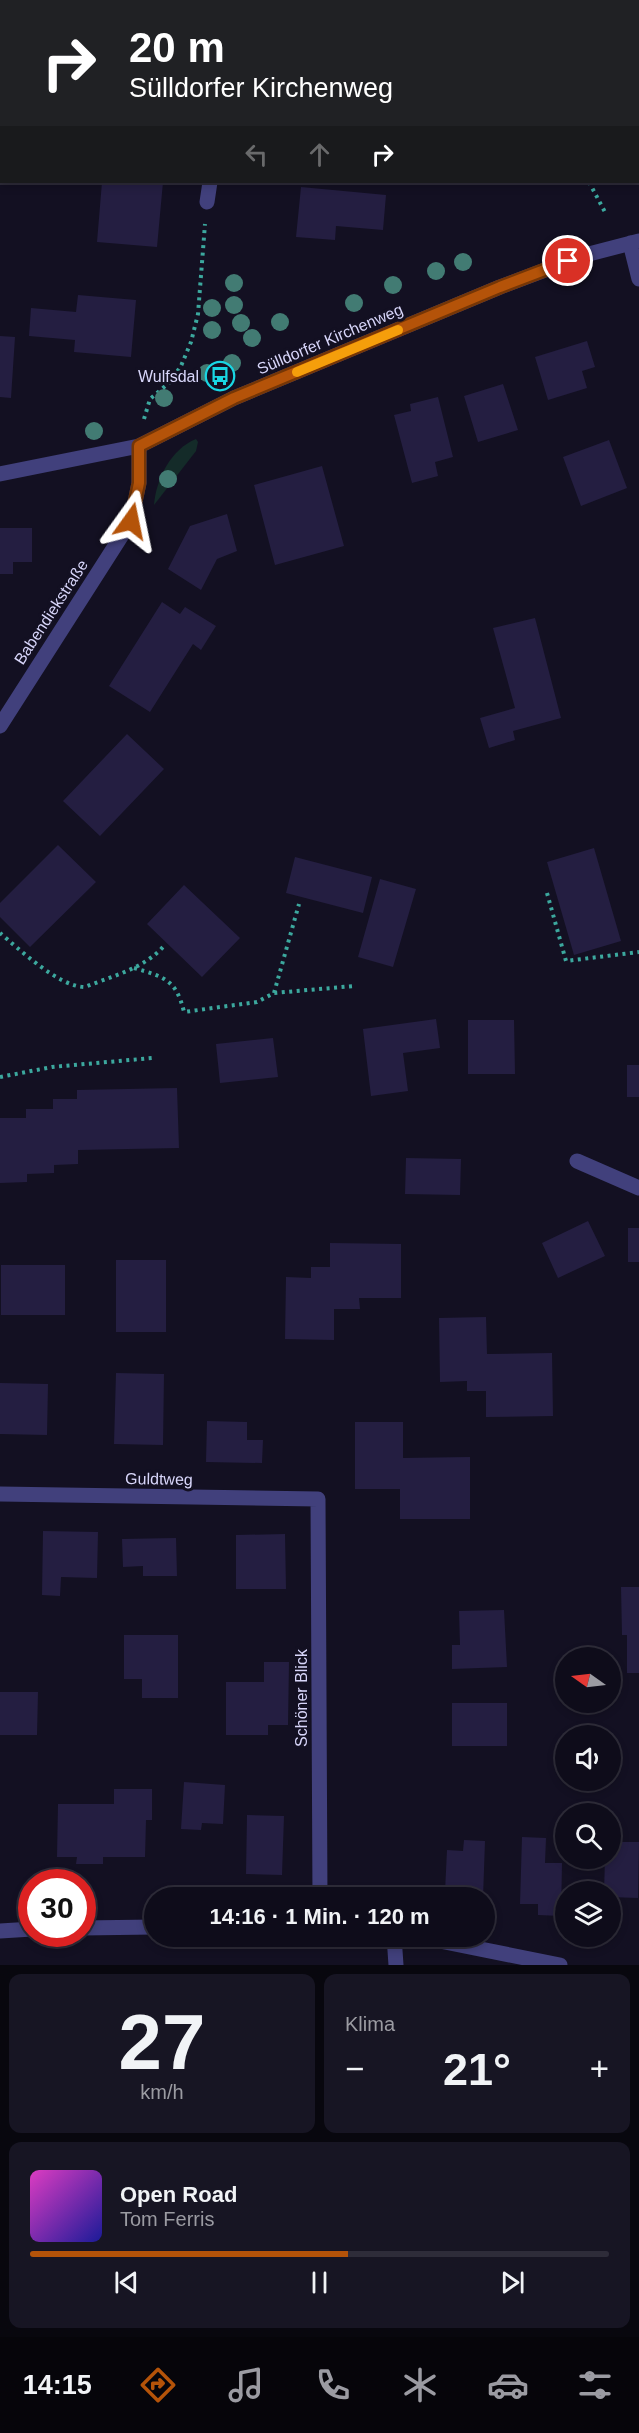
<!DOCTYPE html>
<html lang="de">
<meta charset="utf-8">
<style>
:root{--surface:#0e0c1a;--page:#171523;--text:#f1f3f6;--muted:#9b9ba2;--line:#2e2c39;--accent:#b45309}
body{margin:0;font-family:Helvetica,sans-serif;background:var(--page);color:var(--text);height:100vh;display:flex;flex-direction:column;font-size:22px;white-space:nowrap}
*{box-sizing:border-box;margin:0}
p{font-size:20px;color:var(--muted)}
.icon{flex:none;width:33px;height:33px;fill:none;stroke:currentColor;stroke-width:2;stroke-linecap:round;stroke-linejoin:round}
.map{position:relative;height:1965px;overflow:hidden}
.details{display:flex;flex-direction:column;gap:9px;padding:9px;background:#08070e;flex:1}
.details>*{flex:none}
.guide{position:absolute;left:0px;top:0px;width:639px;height:183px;box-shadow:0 3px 9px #0003,0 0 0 2px var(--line);background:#202124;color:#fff;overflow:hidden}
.needle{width:39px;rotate:284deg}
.buttons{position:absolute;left:555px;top:1647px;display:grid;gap:12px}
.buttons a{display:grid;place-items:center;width:66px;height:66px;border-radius:50%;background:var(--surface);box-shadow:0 3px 9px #0003,0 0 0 2px var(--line);font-size:30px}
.speed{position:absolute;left:18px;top:1869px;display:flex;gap:12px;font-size:30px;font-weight:700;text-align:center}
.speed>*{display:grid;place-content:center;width:78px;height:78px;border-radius:50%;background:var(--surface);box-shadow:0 3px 9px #0003,0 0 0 2px var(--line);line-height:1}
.speed .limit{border:9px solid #d22;background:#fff;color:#111}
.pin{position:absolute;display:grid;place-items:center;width:51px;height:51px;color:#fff;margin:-26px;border:3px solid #fff;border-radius:50%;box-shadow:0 2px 6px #0007}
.me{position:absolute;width:66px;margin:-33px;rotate:12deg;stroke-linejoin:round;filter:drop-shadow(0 0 4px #0008)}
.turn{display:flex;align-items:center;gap:21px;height:126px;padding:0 30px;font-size:27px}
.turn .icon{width:78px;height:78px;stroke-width:2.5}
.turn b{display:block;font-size:42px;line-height:51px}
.lanes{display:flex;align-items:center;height:57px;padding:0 30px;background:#0003;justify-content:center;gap:30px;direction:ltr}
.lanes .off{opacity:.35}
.big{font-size:45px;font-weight:800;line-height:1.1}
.details .card{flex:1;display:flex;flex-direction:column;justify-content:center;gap:9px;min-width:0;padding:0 21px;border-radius:12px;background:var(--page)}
.details .dial{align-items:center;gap:0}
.dial b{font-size:78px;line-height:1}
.song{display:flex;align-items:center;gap:18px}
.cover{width:72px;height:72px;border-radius:9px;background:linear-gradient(135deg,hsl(310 70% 55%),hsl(240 70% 35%))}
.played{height:6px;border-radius:3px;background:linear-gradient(90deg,var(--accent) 55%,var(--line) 55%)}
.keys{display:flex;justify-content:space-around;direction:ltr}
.heat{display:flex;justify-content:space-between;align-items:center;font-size:33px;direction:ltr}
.details .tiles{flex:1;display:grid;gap:9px;grid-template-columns:1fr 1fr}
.card:last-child{grid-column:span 2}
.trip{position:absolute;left:144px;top:1887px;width:351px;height:60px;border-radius:30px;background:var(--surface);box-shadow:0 3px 9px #0003,0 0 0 2px var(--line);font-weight:800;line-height:60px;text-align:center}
.menu{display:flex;height:96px;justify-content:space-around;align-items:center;background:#06050a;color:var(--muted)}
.menu .icon{width:42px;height:42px}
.menu .selected{color:var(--accent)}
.menu b{font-size:27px;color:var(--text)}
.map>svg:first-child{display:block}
</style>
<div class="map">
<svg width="639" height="1965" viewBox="0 0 639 1965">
<rect width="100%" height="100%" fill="#131022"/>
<path fill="#142b29" d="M 196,439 L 198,442 L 196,451 L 154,505 C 156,479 171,449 196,439 Z"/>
<path fill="#241e41" d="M 102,182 L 163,182 L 157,247 L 97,242 Z
M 471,182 L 501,182 L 501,185 L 471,183 Z
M 301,187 L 386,195 L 383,230 L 336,226 L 335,240 L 296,237 Z
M 78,295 L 136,300 L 131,357 L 74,352 L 75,340 L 29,336 L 31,308 L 76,312 Z
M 0,336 L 15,337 L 11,398 L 0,397 Z
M 587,341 L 595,367 L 582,371 L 587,388 L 548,400 L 535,357 Z
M 503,384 L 518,430 L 478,442 L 464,396 Z
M 438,397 L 453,457 L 435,462 L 438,476 L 412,483 L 394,415 L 411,411 L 410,404 Z
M 609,440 L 627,488 L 581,506 L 563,457 Z
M 322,466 L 344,546 L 275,565 L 254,485 Z
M 227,514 L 237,551 L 217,559 L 201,590 L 168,569 L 190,526 Z
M 0,528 L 32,528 L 32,562 L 13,562 L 13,574 L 0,574 Z
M 162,602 L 180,614 L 185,607 L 216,626 L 201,650 L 193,644 L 150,712 L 109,686 Z
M 535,618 L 561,718 L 513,731 L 515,740 L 489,748 L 480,718 L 515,708 L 493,628 Z
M 127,734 L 164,769 L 100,836 L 63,801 Z
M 58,845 L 96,882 L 30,947 L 0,917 L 0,903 Z
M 594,848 L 621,941 L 574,955 L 547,862 Z
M 295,857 L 372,877 L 363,913 L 286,893 Z
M 380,879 L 416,889 L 393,967 L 358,957 Z
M 184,885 L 240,938 L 202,977 L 147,924 Z
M 436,1019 L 440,1048 L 403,1053 L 408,1091 L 371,1096 L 363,1029 Z
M 468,1020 L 514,1020 L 515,1074 L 468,1074 Z
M 273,1038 L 278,1077 L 220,1083 L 216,1044 Z
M 627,1065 L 639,1065 L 639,1097 L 627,1097 Z
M 177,1088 L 179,1148 L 78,1150 L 78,1164 L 54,1165 L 54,1173 L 27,1174 L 27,1182 L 0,1183 L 0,1118 L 26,1118 L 26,1109 L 53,1109 L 53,1099 L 77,1099 L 77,1090 Z
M 406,1158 L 461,1159 L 460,1195 L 405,1194 Z
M 588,1221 L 605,1256 L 558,1278 L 542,1243 Z
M 628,1228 L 639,1228 L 639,1262 L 628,1262 Z
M 330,1243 L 401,1244 L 401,1298 L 359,1298 L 360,1309 L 334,1309 L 334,1340 L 285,1339 L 286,1277 L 311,1278 L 311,1267 L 330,1267 Z
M 116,1260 L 166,1260 L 166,1332 L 116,1332 Z
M 1,1265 L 65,1265 L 65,1315 L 1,1315 Z
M 486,1317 L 487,1354 L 552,1353 L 553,1416 L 486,1417 L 486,1391 L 467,1391 L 467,1381 L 440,1382 L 439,1318 Z
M 116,1373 L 164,1374 L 163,1445 L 114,1444 Z
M 0,1383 L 48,1384 L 47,1435 L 0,1434 Z
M 207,1421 L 247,1422 L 247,1440 L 263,1440 L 262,1463 L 206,1462 Z
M 355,1422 L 403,1422 L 403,1458 L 470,1457 L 470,1519 L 400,1519 L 400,1489 L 355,1489 Z
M 43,1531 L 98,1532 L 97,1578 L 61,1577 L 60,1596 L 42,1595 Z
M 285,1534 L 286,1589 L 236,1589 L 236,1535 Z
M 176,1538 L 177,1576 L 143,1576 L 143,1566 L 123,1567 L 122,1539 Z
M 621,1587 L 639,1587 L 639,1673 L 627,1673 L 627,1635 L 622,1635 Z
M 504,1610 L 507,1667 L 452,1669 L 452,1645 L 460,1645 L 459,1611 Z
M 124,1635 L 178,1635 L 178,1698 L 142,1698 L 142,1679 L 124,1679 Z
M 264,1662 L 289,1662 L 288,1725 L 268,1725 L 268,1735 L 226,1735 L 226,1682 L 264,1682 Z
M 0,1692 L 38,1692 L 37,1735 L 0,1735 Z
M 452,1703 L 507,1703 L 507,1746 L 452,1746 Z
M 184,1782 L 225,1785 L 223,1824 L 202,1823 L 201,1830 L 181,1829 Z
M 114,1789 L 152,1789 L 152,1820 L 146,1820 L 145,1857 L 103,1857 L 103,1864 L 76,1864 L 77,1857 L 57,1857 L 58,1804 L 114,1804 Z
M 247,1815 L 284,1816 L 282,1875 L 246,1874 Z
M 522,1837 L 546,1838 L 545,1863 L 562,1863 L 561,1916 L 538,1915 L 538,1904 L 520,1904 Z
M 464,1840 L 485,1841 L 483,1898 L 465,1898 L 466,1892 L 445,1892 L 447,1850 L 463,1851 Z
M 610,1842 L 639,1842 L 638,1898 L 610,1897 L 610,1892 L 604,1892 L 605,1858 L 610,1858 Z"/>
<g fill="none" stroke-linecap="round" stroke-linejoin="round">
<path stroke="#3ca89e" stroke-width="4" stroke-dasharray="3 4.5" stroke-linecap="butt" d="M 589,182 L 606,214
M 144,419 L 150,399 L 170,382 L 181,366 L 191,342 L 198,314 L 205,224
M 547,893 L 566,961 L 639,952
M 0,933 C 19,949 59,987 85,987 C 112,976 143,969 163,947
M 134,968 C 164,977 176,979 184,1012 L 257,1002 L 274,993 L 354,986
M 274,993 L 299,904
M 0,1077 L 52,1067 L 152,1058"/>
<path stroke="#41407c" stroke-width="15" d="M 228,2 L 228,0
M 207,202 L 210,182
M 630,243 L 639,279
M 0,474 L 139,446 L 234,398 L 500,287 L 585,255 L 639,241
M 0,726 L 131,521 L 139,483 L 139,446
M 577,1161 L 639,1188
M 0,1494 L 318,1499 L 320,1898
M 82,1928 L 154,1927
M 0,1931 L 32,1929
M 394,1936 L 396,1965
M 415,1936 L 560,1965"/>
</g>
<g fill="#427b73">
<circle cx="463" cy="262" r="9"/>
<circle cx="436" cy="271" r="9"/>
<circle cx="234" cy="283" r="9"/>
<circle cx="393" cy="285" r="9"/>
<circle cx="354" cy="303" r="9"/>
<circle cx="234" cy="305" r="9"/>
<circle cx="212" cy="308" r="9"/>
<circle cx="280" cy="322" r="9"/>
<circle cx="241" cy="323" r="9"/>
<circle cx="212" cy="330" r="9"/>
<circle cx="252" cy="338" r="9"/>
<circle cx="232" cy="363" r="9"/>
<circle cx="207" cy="373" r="9"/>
<circle cx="164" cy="398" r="9"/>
<circle cx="94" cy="431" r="9"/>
<circle cx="168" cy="479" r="9"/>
</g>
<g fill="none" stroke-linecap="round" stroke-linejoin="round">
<g stroke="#753606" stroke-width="15">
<path id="route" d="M 131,521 L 139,483 L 139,446 L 234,398 L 500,287 L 568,261"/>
</g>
<use href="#route" stroke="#b45309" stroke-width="10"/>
<path stroke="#f59e0b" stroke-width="10" d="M 297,372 L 398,330"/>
</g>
<defs>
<g id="bus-ring" transform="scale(1.5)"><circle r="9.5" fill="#131022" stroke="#19d6e3" stroke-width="1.5"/><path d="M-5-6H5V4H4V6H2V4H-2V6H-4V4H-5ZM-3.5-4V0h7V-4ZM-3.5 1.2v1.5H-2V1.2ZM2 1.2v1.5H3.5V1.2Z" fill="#19d6e3"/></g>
</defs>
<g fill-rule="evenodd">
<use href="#bus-ring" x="220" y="376"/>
</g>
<g text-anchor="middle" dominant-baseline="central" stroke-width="6" stroke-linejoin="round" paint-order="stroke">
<g font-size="16" fill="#d8d6fa" stroke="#131022">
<text transform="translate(330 339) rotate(-23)">Sülldorfer Kirchenweg</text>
<text transform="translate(51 612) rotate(-57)">Babendiekstraße</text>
<text transform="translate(159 1479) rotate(1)">Guldtweg</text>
<text transform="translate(301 1698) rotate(-90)">Schöner Blick</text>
</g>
<g font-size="16" fill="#d8d6fa" stroke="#131022" text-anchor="end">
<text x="199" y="376">Wulfsdal</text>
</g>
</g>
</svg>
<div class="buttons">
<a><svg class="needle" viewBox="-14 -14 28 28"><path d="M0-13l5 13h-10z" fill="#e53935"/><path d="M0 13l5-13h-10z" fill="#9b9ba2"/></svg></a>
<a><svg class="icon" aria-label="sound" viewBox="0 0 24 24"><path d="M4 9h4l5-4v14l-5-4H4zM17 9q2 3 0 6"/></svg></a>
<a><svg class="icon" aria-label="search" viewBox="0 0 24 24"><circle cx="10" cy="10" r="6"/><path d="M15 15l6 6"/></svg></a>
<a><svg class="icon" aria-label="layers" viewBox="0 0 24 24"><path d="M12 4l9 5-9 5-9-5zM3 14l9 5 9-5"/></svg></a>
</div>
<div class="speed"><div class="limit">30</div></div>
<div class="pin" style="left:568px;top:261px;background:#d93025"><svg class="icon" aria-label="arrive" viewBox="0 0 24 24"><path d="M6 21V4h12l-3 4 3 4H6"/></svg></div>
<svg class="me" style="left:131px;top:521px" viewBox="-20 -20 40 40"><path d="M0-17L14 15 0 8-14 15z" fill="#b45309" stroke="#fff" stroke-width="4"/></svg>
<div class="trip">14:16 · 1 Min. · 120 m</div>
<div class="guide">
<div class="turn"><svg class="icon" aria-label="right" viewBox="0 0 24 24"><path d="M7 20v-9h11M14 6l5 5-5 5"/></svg><div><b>20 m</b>Sülldorfer Kirchenweg</div></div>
<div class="lanes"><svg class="icon off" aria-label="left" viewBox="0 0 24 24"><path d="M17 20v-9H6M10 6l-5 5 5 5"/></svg><svg class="icon off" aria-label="ahead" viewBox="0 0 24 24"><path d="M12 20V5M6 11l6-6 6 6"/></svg><svg class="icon" aria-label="right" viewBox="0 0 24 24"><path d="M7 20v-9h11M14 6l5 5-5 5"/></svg></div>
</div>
</div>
<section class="details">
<div class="tiles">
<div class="card dial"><b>27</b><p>km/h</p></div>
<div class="card"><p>Klima</p>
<div class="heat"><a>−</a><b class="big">21°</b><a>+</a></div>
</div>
<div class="card">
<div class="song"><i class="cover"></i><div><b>Open Road</b><p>Tom Ferris</p></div></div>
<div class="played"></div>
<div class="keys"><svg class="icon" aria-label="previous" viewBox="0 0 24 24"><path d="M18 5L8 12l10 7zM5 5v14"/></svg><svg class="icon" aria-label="pause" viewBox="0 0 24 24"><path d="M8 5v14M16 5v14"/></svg><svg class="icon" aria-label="next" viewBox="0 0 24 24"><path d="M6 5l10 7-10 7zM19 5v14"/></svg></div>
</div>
</div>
</section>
<nav class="menu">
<b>14:15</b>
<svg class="icon selected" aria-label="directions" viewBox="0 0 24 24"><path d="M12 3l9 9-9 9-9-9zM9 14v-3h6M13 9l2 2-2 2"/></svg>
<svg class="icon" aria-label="music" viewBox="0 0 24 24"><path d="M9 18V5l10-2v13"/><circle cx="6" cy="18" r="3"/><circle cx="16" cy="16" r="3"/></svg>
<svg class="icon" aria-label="phone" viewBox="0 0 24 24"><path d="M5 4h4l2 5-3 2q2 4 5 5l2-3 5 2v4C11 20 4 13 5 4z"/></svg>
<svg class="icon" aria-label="climate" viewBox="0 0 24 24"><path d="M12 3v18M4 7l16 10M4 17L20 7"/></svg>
<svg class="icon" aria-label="car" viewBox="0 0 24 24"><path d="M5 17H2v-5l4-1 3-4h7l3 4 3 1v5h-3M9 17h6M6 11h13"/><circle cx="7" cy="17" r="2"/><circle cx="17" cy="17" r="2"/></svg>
<svg class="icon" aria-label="filters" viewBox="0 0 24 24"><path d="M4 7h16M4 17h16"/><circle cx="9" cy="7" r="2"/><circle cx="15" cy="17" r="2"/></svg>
</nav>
